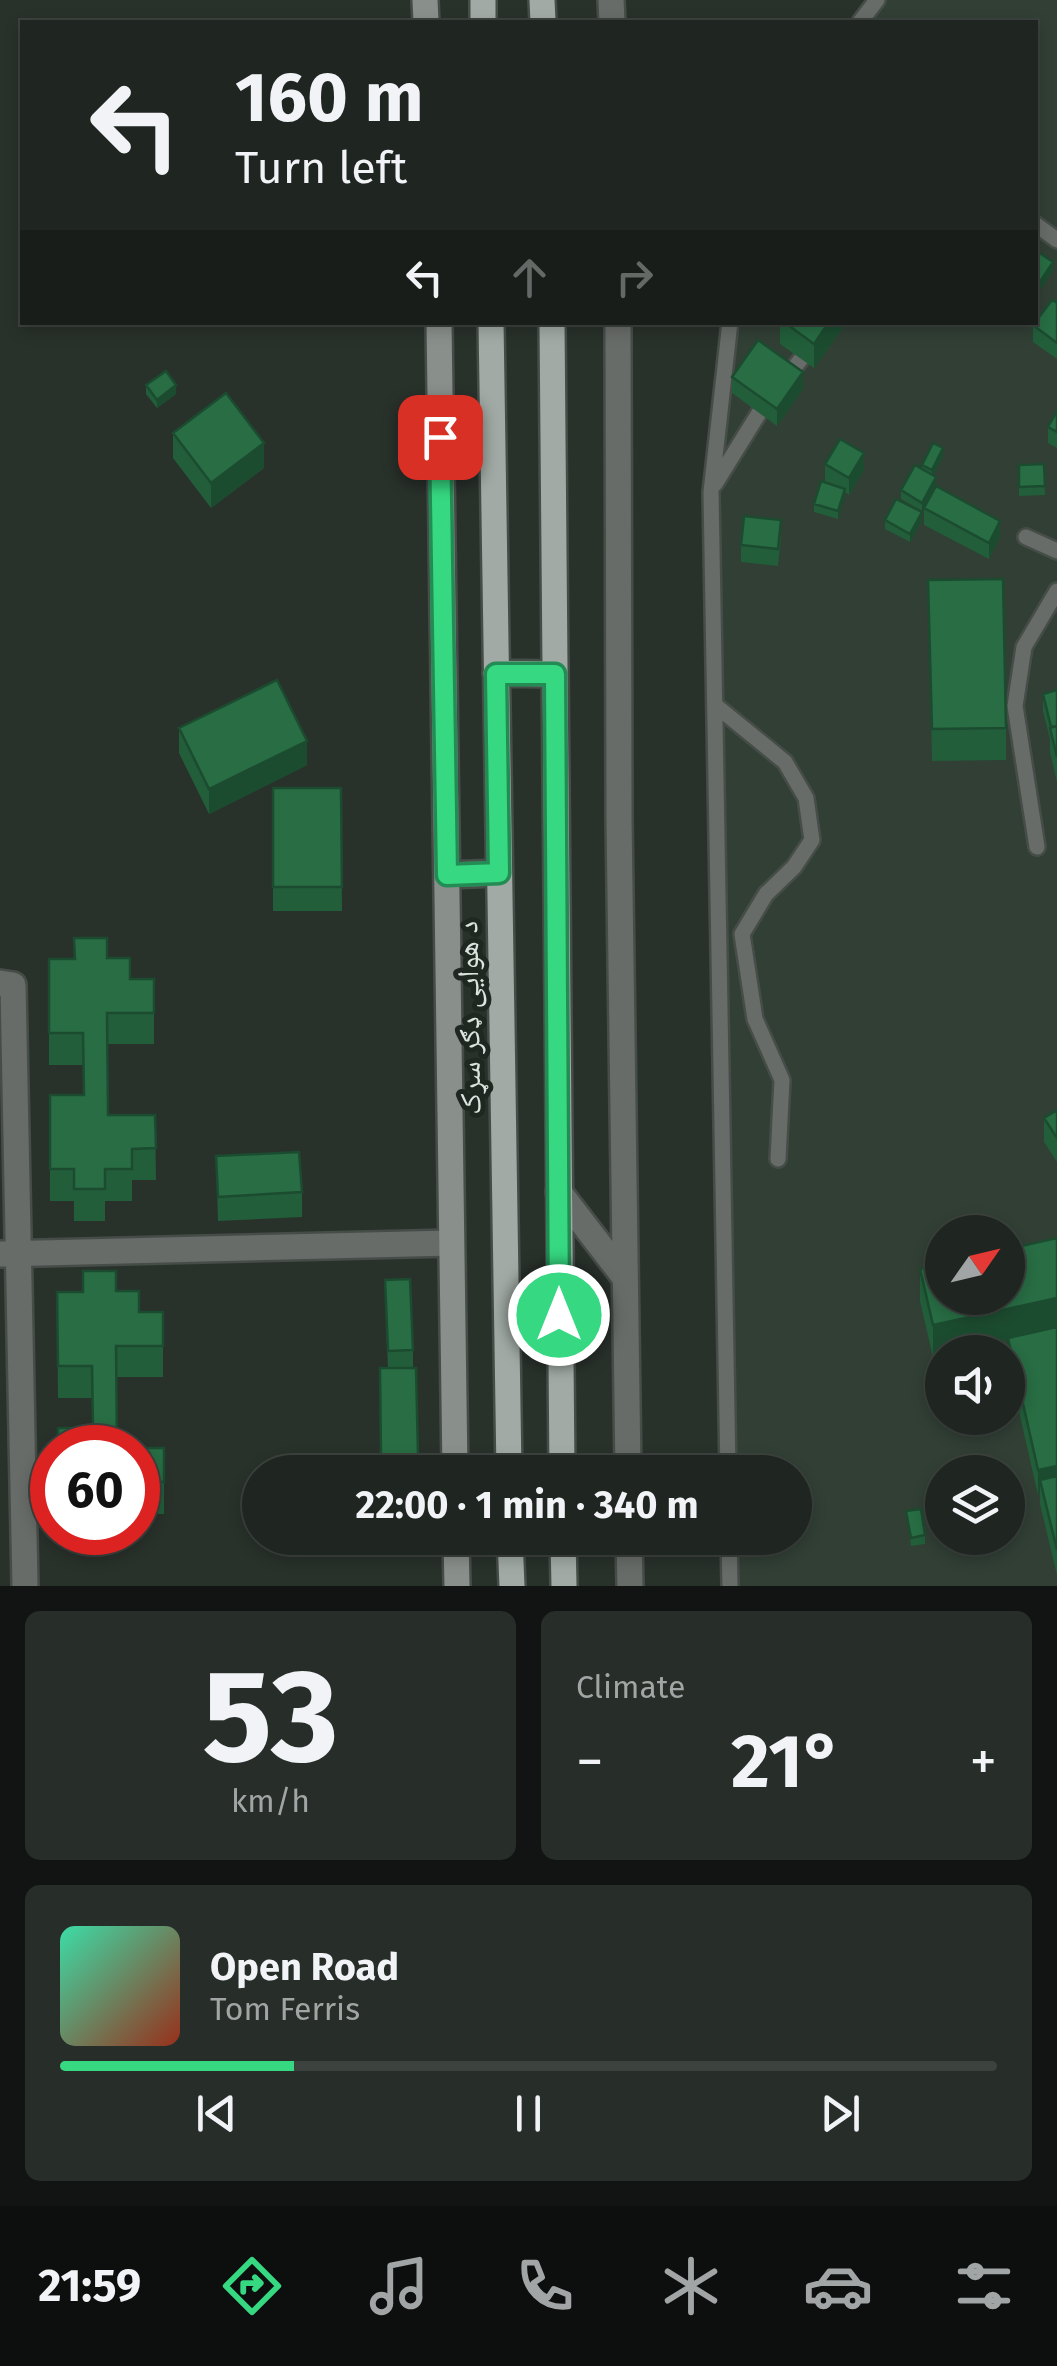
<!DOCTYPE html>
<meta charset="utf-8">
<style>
:root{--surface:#1f2520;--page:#272d29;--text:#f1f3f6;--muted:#a1a5a5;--line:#3c423e;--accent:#36d881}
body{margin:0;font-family:"Fira Sans","Noto Naskh Arabic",sans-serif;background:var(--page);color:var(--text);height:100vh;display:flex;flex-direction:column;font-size:38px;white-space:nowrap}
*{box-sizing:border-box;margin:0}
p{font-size:32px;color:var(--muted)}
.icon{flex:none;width:55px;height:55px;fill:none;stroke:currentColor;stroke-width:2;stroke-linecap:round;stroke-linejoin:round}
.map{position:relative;height:1586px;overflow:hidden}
.details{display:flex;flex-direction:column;gap:25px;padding:25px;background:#111412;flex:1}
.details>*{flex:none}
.top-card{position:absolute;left:20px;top:20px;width:1018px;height:305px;border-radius:0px;box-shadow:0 5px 15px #0003,0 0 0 2px var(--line);background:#1f2520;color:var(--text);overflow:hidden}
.needle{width:65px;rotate:56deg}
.controls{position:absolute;left:925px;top:1215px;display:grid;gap:20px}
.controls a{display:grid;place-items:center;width:100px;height:100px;border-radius:50%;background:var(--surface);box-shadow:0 5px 15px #0003,0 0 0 2px var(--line);font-size:50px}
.speed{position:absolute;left:30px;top:1425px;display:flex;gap:20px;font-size:50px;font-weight:700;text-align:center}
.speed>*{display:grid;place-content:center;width:130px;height:130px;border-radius:50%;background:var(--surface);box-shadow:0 5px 15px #0003,0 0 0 2px var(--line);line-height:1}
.speed .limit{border:15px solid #d22;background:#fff;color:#111}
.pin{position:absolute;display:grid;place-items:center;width:85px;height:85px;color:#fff;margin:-42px;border-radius:20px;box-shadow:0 5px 15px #0006}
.me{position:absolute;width:110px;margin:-55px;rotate:0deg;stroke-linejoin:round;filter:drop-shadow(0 0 8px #0008)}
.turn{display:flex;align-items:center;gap:35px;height:210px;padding:0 50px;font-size:45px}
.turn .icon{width:130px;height:130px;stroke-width:2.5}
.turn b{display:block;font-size:70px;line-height:85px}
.lanes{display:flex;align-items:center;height:95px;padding:0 50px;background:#0003;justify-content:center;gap:50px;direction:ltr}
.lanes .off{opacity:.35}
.big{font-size:75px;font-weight:700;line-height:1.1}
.details .card{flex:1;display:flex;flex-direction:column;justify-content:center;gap:15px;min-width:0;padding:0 35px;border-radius:15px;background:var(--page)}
.details .dial{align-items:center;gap:0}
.dial b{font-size:130px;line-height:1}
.song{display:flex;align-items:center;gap:30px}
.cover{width:120px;height:120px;border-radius:15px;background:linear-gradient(135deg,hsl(160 70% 55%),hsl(10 70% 35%))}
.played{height:10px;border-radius:5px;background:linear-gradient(90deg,var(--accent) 25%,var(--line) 25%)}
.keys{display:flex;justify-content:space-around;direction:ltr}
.heat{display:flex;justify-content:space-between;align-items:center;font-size:55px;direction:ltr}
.details .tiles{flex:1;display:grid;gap:25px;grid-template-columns:1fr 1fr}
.card:last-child{grid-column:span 2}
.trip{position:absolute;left:242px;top:1455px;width:570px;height:100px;border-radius:50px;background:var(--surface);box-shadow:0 5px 15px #0003,0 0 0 2px var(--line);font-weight:700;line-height:100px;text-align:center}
.tabs{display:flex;height:160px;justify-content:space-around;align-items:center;background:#0c0f0d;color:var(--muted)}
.tabs .icon{width:70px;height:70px}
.tabs .current{color:var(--accent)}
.tabs b{font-size:45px;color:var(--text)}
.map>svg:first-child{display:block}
</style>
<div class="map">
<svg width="1057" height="1586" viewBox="0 0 1057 1586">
<rect width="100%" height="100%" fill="#29312b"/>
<path fill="#313f35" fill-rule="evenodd" d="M 877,0 L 1057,0 L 1057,1586 L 730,1586 L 729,1538 L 795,1538 L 795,1472 L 728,1472 L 711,492 L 730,323 L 1035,322 L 1035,22 L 860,22 ZM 942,1232 L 1008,1232 L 1008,1298 L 942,1298 ZM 942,1352 L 1008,1352 L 1008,1418 L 942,1418 ZM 942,1472 L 1008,1472 L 1008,1538 L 942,1538 Z"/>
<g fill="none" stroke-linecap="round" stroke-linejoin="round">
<g stroke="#464d48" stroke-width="20">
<path id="lane" d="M 860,22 L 877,0
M 1035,224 L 1057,240
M 787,377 L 801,359
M 715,484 L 759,413
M 1026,537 L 1057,551
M 715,705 L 785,762 L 806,798 L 812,840 L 794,867 L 766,894 L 742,934 L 755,1019 L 782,1080 L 778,1159
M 1037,847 L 1015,706 L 1024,647 L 1057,591
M 728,1472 L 711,492 L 730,322
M 729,1538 L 730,1586"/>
</g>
<g stroke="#464d48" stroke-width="30">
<path id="street" d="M 611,0 L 612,22
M 618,322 L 619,818 L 628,1472
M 447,875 L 499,873
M 0,983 L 13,985 L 25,1586
M 559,1192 L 625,1278
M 0,1254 L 451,1243
M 629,1538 L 630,1586"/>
</g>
<g stroke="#464d48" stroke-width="30">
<path id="secondary" d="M 425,0 L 426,22
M 439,322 L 455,1472
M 456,1538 L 457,1586"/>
</g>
<g stroke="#464d48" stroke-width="30">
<path id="primary" d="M 483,0 L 483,22
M 542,0 L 543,22
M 491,322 L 509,1472
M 552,322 L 562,1472
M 496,673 L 555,674
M 510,1538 L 512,1586
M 563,1538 L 564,1586"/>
</g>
<use href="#lane" stroke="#686c69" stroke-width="15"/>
<use href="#street" stroke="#686c69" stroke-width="25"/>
<use href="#secondary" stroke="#898f8a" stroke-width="25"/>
<use href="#primary" stroke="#a1aaa4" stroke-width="25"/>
</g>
<path fill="#225e3a" d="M 1057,303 L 1057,359 L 1033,342 L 1033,325 Z
M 780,322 L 847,322 L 814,368 L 780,344 Z
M 732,377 L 803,389 L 777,426 L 732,393 Z
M 146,385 L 176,394 L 157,408 L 146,394 Z
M 1057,411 L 1057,448 L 1048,443 L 1048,427 Z
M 173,433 L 264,468 L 211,508 L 173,458 Z
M 943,457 L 933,476 L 936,486 L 1000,537 L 989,559 L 924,525 L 924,508 L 928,500 L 922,511 L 901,499 L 901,490 L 922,469 L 922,465 Z
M 825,464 L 864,470 L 849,495 L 845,492 L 838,519 L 814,512 L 814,504 L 831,484 L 825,481 Z
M 1044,464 L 1045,495 L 1019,496 L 1019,465 Z
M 885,520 L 922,521 L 910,542 L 885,529 Z
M 781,537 L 778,566 L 741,562 L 741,545 Z
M 928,580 L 1006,728 L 1006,760 L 932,761 Z
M 1057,690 L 1057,782 L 1050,752 L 1050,739 L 1043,711 L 1043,694 Z
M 179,728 L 307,765 L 209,814 L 179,753 Z
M 273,788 L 341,788 L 342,911 L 273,911 Z
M 107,958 L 130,979 L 154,979 L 154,1044 L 108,1044 L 108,1115 L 155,1115 L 156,1180 L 132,1180 L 132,1201 L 105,1201 L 105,1221 L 74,1221 L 74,1201 L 50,1201 L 50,1095 L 84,1095 L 83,1065 L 49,1065 L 49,959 Z
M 1057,1110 L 1057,1162 L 1044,1142 L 1044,1118 Z
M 216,1156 L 302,1192 L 302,1217 L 218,1221 Z
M 1057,1238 L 1057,1575 L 1040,1504 L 1040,1494 L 1038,1495 L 1008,1363 L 1008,1340 L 953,1352 L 942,1352 L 933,1357 L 920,1301 L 920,1269 Z
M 116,1291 L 139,1312 L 163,1312 L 163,1377 L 116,1377 L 92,1428 L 92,1398 L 58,1398 L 57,1292 Z
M 385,1297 L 413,1350 L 413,1367 L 388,1368 Z
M 380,1368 L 416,1368 L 419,1472 L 381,1472 Z
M 138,1448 L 164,1448 L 164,1514 L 140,1514 L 140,1534 L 114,1534 L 114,1554 L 83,1554 L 82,1534 L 59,1534 L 59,1532 L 138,1532 Z
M 906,1511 L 925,1535 L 925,1544 L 911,1546 Z
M 386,1538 L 419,1538 L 419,1545 L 386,1545 Z"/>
<path fill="#1c4c30" d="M 1053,262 L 1053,271 L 1036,296 L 1036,288 Z
M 829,322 L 847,322 L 814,368 L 814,344 Z
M 803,372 L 803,389 L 777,426 L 777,409 Z
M 176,385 L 176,394 L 157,408 L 157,400 Z
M 264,443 L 264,468 L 211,508 L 211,483 Z
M 943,448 L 943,457 L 932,478 L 932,470 Z
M 864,453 L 864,470 L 849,495 L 849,478 Z
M 936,477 L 936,486 L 922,511 L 922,503 Z
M 845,489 L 845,497 L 838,519 L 838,511 Z
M 922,512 L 922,521 L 910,542 L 910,534 Z
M 1000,521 L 1000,537 L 989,559 L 989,543 Z
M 307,741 L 307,765 L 209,814 L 209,789 Z
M 1057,1298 L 1057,1329 L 953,1352 L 942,1352 L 942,1355 L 933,1357 L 933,1325 Z
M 1057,1466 L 1057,1490 L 1040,1480 L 1040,1494 L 1038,1495 L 1038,1470 Z"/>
<path fill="#286d44" stroke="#1c4c30" stroke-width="2.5" d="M 1038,252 L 1053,262 L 1036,288 L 1035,287 L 1035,256 Z
M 1052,300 L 1057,303 L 1057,343 L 1033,325 Z
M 784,322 L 829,322 L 814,344 Z
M 758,340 L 803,372 L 777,409 L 732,377 Z
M 166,371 L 176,385 L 157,400 L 146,385 Z
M 226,393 L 264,443 L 211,483 L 173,433 Z
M 1057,411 L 1057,432 L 1048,427 Z
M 840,439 L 864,453 L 849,478 L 825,464 Z
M 933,443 L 943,448 L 932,470 L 922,465 Z
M 1044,464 L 1045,486 L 1019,487 L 1019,465 Z
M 915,465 L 936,477 L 922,503 L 901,490 Z
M 821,481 L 845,489 L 838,511 L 814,504 Z
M 936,486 L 1000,521 L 989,543 L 924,508 Z
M 896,499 L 922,512 L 910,534 L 885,520 Z
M 744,516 L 781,520 L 778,549 L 741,545 Z
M 1003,579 L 1006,728 L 932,729 L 928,580 Z
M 277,680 L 307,741 L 209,789 L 179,728 Z
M 1057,690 L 1057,726 L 1051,727 L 1043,694 Z
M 1057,726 L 1057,757 L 1050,728 Z
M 273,788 L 341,788 L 342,887 L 273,887 Z
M 74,938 L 107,938 L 107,958 L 130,958 L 130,979 L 154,979 L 154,1013 L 107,1013 L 108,1115 L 155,1115 L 156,1148 L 132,1149 L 132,1169 L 105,1169 L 105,1189 L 74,1189 L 74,1169 L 50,1169 L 50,1095 L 84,1095 L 83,1033 L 49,1033 L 49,959 L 75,959 Z
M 1057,1110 L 1057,1138 L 1044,1118 Z
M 299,1152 L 302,1192 L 218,1197 L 216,1156 Z
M 1057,1238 L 1057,1298 L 933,1325 L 920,1269 L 942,1264 L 942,1298 L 1008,1298 L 1008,1249 Z
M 83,1271 L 116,1271 L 116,1291 L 139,1291 L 139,1312 L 163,1312 L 163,1346 L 116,1346 L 117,1448 L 58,1448 L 58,1428 L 93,1428 L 92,1366 L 58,1366 L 57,1292 L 83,1292 Z
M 410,1279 L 413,1350 L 388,1351 L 385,1280 Z
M 1057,1327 L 1057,1466 L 1038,1470 L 1008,1338 Z
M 380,1368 L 416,1368 L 418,1455 L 381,1456 Z
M 138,1448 L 164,1448 L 164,1482 L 140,1482 L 140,1502 L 138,1502 Z
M 386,1469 L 419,1469 L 419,1472 L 386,1472 Z
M 1057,1476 L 1057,1550 L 1040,1480 Z
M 921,1509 L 925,1535 L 911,1538 L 906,1511 Z"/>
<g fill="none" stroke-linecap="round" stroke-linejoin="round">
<g stroke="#238c54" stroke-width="25">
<path id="route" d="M 440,437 L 447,875 L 499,873 L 496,674 L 555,674 L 559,1315"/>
</g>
<use href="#route" stroke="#36d881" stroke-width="18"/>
</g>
<g text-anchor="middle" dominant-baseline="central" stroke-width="10" stroke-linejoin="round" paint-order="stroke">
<g font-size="30" fill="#dde3df" stroke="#1f2721">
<text transform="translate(469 1018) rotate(-91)">د هوایی ډګر سړک</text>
</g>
</g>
</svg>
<div class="controls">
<a><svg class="needle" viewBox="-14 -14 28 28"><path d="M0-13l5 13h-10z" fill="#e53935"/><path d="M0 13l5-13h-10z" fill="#a1a5a5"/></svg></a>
<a><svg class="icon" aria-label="sound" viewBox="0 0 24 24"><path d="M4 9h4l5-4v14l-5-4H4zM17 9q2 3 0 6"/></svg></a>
<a><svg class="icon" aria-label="layers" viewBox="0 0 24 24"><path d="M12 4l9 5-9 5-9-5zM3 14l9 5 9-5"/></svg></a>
</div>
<div class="speed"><div class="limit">60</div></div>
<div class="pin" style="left:440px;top:437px;background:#d93025"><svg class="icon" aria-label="arrive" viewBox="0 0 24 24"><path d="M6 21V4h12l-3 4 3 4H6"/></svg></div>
<svg class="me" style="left:559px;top:1315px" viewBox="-20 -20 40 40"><circle r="17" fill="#36d881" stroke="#fff" stroke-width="3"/><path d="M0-11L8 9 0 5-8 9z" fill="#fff"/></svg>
<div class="trip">22:00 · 1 min · 340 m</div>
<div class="top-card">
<div class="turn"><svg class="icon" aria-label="left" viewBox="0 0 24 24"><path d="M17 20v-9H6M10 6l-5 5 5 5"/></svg><div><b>160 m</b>Turn left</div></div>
<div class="lanes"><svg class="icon" aria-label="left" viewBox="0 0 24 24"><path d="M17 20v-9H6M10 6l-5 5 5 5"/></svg><svg class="icon off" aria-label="ahead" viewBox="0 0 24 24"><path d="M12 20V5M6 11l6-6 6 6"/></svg><svg class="icon off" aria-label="right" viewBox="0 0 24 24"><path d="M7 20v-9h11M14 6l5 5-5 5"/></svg></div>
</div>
</div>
<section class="details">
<div class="tiles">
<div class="card dial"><b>53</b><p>km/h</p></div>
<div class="card"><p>Climate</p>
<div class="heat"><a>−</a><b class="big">21°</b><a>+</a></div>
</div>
<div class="card">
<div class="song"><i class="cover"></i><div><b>Open Road</b><p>Tom Ferris</p></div></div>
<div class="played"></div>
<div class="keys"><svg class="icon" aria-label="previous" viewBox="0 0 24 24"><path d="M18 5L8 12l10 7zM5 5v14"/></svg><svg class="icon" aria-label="pause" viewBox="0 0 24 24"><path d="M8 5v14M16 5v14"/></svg><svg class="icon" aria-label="next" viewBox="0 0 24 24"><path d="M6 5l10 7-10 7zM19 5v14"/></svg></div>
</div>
</div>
</section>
<nav class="tabs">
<b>21:59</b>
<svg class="icon current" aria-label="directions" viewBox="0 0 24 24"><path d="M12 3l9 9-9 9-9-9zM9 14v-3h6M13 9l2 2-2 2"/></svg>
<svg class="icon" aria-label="music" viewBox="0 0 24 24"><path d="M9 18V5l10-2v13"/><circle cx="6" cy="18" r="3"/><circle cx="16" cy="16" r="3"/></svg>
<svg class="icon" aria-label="phone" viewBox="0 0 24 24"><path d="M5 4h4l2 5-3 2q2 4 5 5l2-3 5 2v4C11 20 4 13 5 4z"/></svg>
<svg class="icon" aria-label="climate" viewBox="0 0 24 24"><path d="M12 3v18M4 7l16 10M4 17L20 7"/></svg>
<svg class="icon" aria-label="car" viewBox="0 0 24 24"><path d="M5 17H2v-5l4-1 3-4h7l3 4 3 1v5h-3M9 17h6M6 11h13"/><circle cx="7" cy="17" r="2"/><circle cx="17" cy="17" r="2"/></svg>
<svg class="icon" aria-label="filters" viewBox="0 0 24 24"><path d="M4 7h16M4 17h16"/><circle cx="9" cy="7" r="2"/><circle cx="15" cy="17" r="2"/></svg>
</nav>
